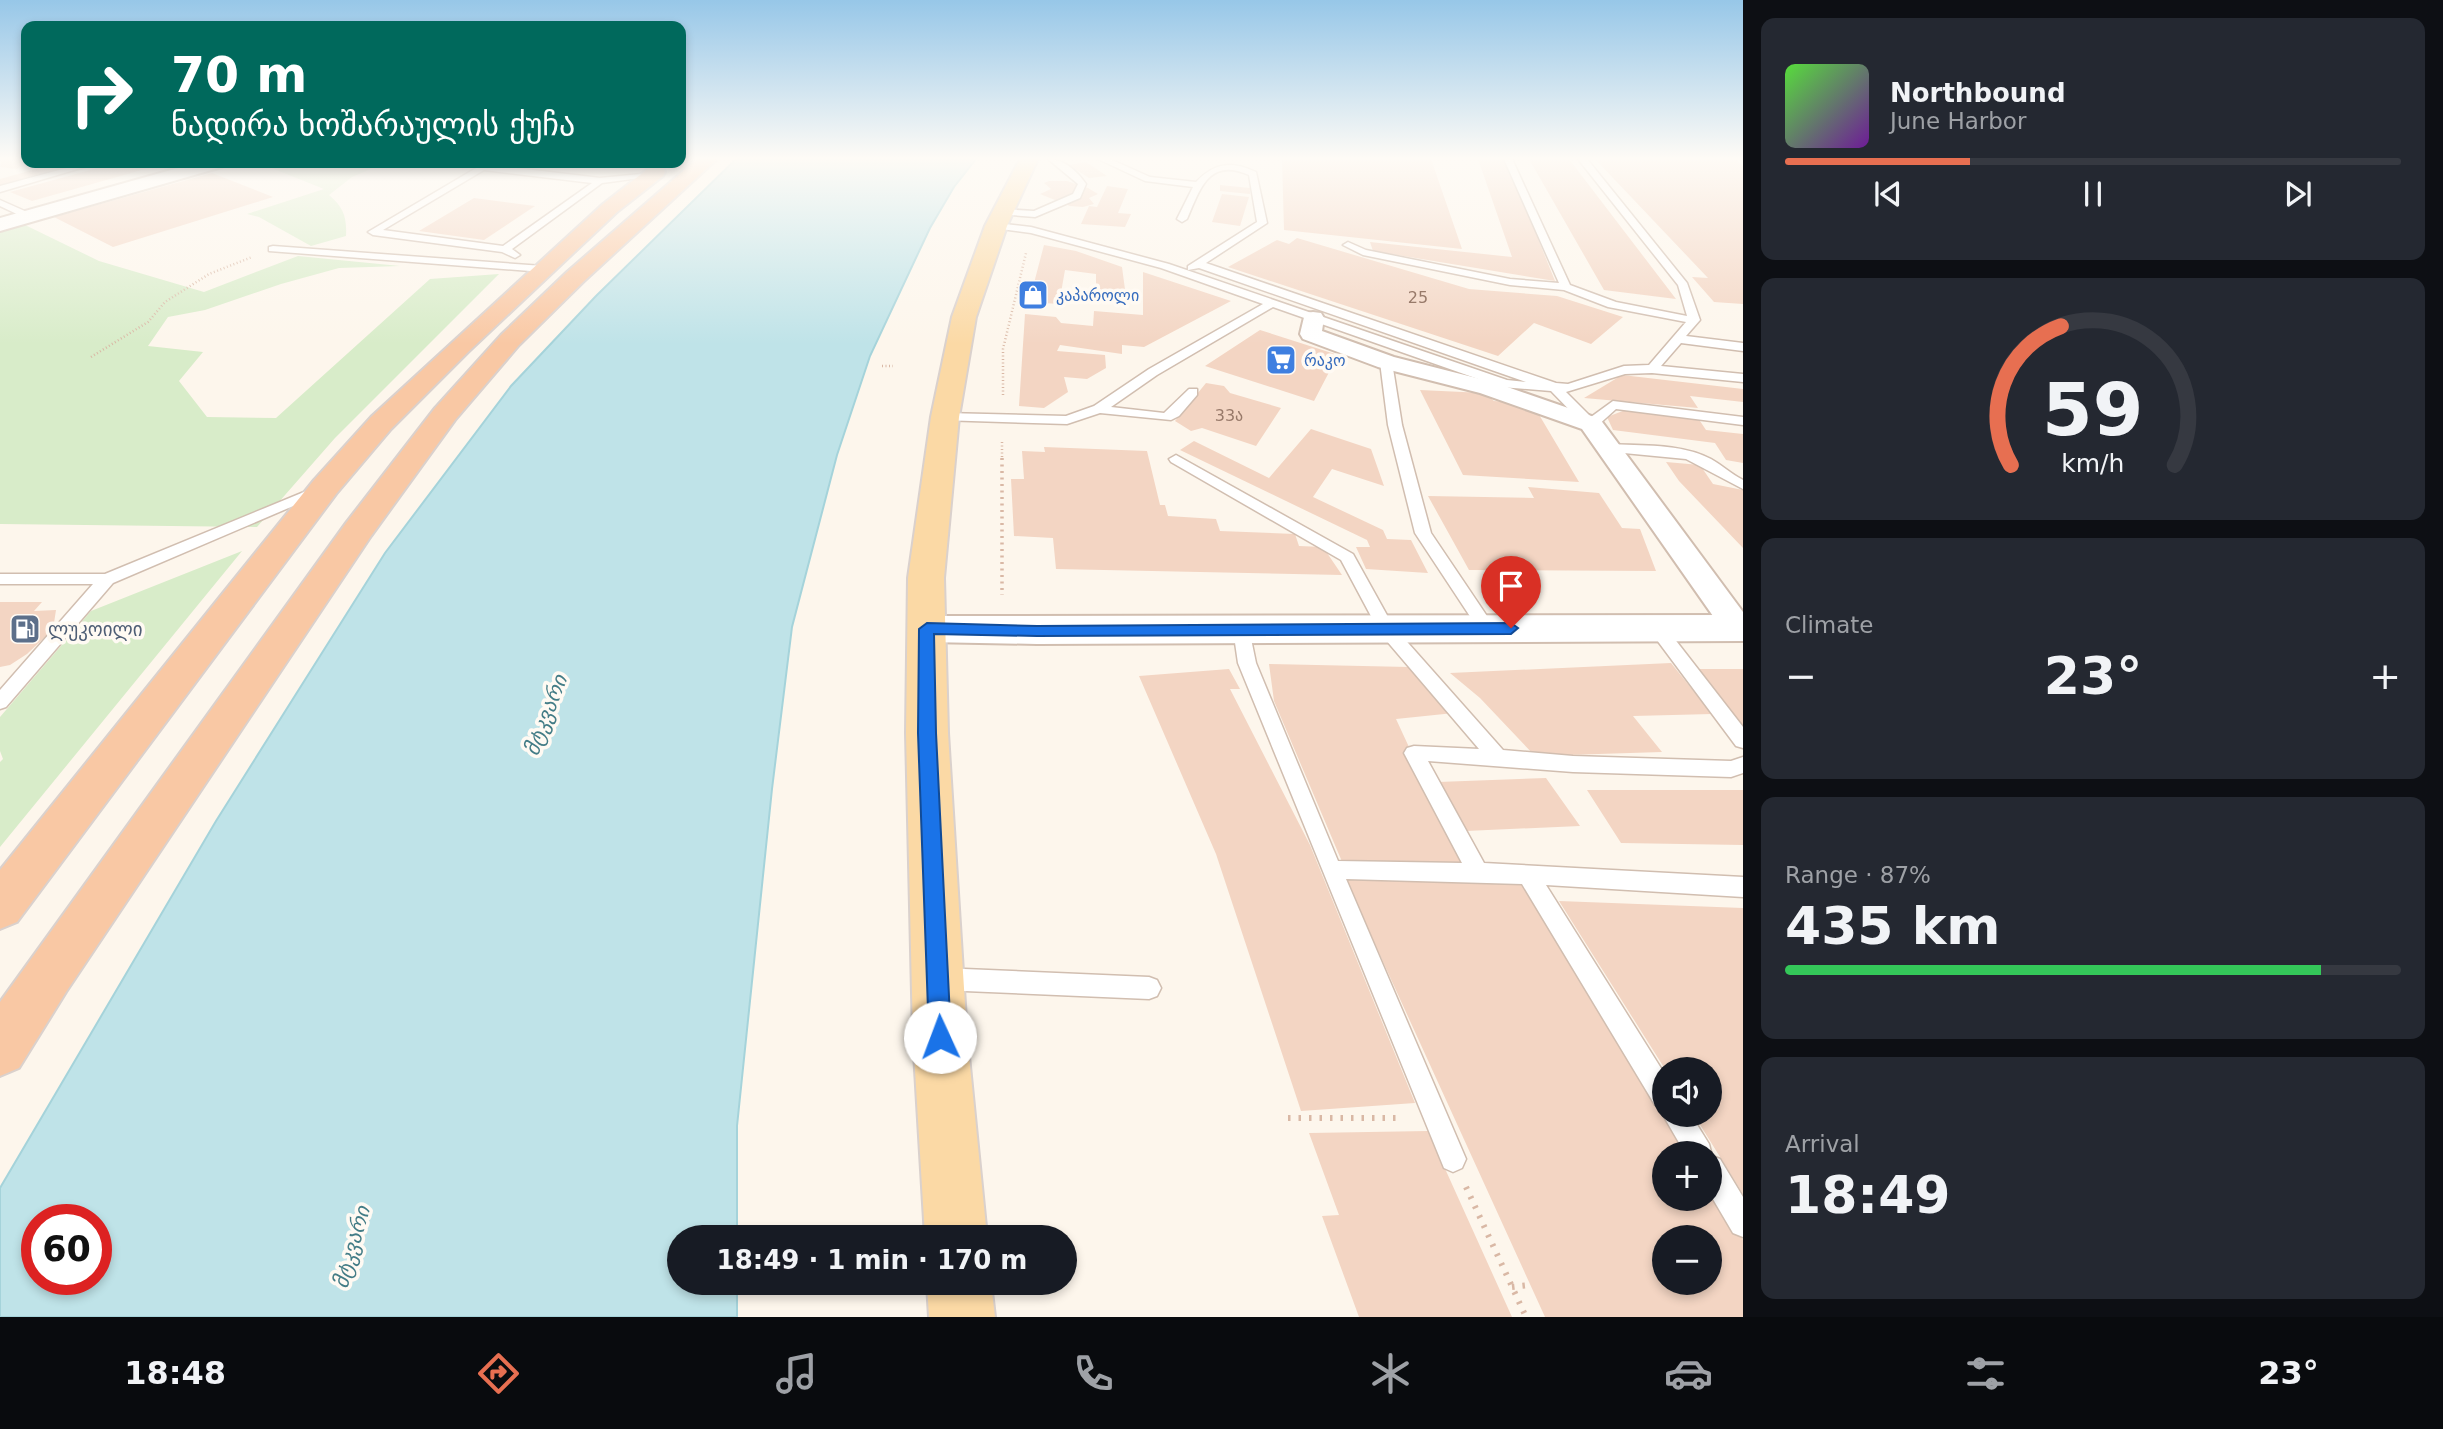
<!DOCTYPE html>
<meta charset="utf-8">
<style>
:root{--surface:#171b24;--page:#242831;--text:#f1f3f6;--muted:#9ea1a6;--line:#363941;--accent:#e76f51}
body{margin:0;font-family:"DejaVu Sans","Noto Sans Georgian",sans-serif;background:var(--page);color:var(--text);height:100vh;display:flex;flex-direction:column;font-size:26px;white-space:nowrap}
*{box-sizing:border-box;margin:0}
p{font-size:23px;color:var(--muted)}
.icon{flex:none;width:38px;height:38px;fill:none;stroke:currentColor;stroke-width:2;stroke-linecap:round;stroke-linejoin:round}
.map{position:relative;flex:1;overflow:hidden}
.sheet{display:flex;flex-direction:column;gap:18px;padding:18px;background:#0d0f14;width:700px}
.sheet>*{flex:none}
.guide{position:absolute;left:21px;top:21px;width:665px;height:147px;border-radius:14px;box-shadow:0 4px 10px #0003;background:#00695c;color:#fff;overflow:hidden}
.buttons{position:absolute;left:1652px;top:1057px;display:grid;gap:14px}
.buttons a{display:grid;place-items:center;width:70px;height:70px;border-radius:50%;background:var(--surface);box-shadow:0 4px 10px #0003;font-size:35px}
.speed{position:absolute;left:21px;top:1204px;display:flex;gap:14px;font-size:35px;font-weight:700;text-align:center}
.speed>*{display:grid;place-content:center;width:91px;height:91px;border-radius:50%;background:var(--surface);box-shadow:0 4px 10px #0003;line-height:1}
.speed .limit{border:10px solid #d22;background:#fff;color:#111}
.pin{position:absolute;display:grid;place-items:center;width:60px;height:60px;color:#fff;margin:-72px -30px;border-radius:50% 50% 50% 0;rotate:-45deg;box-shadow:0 0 7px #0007}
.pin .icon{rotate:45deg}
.me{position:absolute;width:77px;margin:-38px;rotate:358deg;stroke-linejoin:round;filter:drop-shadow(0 0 5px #0008)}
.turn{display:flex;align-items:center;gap:24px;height:147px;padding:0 35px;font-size:32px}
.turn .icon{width:91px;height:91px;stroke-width:2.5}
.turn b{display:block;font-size:49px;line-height:60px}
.big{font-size:52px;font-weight:600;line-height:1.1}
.sheet .tile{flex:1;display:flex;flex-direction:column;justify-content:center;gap:10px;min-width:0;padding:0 24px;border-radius:14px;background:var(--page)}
.sheet .dial{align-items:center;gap:0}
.dial svg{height:182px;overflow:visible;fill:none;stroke:var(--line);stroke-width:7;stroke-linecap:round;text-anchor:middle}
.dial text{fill:var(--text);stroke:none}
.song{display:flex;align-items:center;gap:21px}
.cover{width:84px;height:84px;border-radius:10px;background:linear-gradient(135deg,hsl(110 70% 55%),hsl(280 70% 35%))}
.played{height:7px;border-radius:4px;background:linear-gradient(90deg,var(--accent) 30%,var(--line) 30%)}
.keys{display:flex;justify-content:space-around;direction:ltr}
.heat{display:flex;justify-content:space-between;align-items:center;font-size:38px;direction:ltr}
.charge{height:10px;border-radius:5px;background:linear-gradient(90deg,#34c759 87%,var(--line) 0)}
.trip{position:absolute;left:667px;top:1225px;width:410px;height:70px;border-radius:35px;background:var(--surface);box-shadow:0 4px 10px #0003;font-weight:600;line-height:70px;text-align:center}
.tabs{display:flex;height:112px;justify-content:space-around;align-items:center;background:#090b0e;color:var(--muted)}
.tabs .icon{width:49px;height:49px}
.tabs .active{color:var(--accent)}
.tabs b{font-size:32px;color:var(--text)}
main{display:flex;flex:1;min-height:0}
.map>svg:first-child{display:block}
</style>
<main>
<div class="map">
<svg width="1743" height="1317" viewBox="0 0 1743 1317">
<rect width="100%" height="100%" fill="#fdf6ec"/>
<path fill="#d8ecc9" d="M 259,163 L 385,163 L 352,177 L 329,195 C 343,207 347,216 346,236 L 311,246 L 259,217 L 247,214 L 324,189 Z
M 21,223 L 99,261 L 204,292 L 298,256 L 400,266 L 339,268 L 281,284 L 205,310 L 168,317 L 148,346 L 203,352 L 179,381 L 207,417 L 276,418 L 430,279 L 499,274 L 335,438 L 257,527 L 0,524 L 0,230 Z
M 242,551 L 0,847 L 0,762 L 3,759 L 0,751 L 0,717 L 91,611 Z"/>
<path fill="#bfe3e8" stroke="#a5d3da" stroke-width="2" fill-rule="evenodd" d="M 736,159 L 976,159 L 954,187 L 930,228 L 870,356 L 837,455 L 792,627 L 772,789 L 737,1126 L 737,1237 L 679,1237 L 679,1283 L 737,1283 L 737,1317 L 0,1317 L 0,1188 L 216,821 L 385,553 L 511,386 L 596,296 ZM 37,1220 L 96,1220 L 96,1279 L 37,1279 Z"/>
<path fill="#f3d5c3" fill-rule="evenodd" d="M 2,159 L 26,159 L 26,163 L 31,163 L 16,169 L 0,167 Z
M 1282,159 L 1431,159 L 1462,249 L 1284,230 Z
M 1478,159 L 1506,159 L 1555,281 L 1373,251 L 1370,242 L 1512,257 Z
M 1529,159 L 1569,159 L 1676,299 L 1604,290 Z
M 1595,159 L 1735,159 L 1743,166 L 1743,304 L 1714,302 L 1692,277 L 1708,278 Z
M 1086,162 L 1107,176 L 1089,178 L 1069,165 Z
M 58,163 L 75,164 L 0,185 L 0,179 Z
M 116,163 L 163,164 L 32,201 L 10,192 Z
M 212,173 L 273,197 L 113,247 L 54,217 Z
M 1049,181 L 1067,181 L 1088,188 L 1098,194 L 1089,198 L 1094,204 L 1083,207 L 1070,206 L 1040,194 L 1051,189 L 1044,183 Z
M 1220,185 L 1250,188 L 1250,194 L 1220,191 Z
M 1107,186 L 1128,189 L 1118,213 L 1131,214 L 1125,227 L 1081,224 L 1089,206 L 1097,207 Z
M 1222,194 L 1249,197 L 1240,226 L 1212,222 Z
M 474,198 L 535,206 L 484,240 L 419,231 Z
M 1297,238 L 1469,289 L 1557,296 L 1623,317 L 1591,344 L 1534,323 L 1498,356 L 1228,267 L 1277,240 L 1289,244 Z
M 1044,245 L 1076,251 L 1122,267 L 1126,297 L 1096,294 L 1096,274 L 1065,270 L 1059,304 L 1029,302 Z
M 1143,272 L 1231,301 L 1144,347 L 1122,345 L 1122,354 L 1060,345 L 1057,351 L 1105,355 L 1106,368 L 1087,379 L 1064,377 L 1068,392 L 1044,408 L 1019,406 L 1025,314 L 1056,317 L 1061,323 L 1093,326 L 1094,311 L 1143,315 Z
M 1260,330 L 1338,355 L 1314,401 L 1205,366 Z
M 1622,375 L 1743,389 L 1743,402 L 1690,396 L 1698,408 L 1584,398 Z
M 1206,383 L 1224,386 L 1230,393 L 1281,408 L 1256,446 L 1202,428 L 1191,431 L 1175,421 Z
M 1420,390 L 1484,393 L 1494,401 L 1508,402 L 1538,413 L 1579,482 L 1463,475 Z
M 1628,409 L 1698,418 L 1706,430 L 1743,434 L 1743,463 L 1726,460 L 1715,443 L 1613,430 L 1607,417 Z
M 1311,429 L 1371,449 L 1384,486 L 1332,469 L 1313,497 L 1383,530 L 1387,539 L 1411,540 L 1428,573 L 1366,569 L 1356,547 L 1370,547 L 1367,540 L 1180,450 L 1194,441 L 1269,478 Z
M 1044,447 L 1147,451 L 1160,505 L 1165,505 L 1168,516 L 1216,519 L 1220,531 L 1295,534 L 1299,546 L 1323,547 L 1342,575 L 1056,569 L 1053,538 L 1014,536 L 1011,479 L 1024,479 L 1022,451 L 1045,452 Z
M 1666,462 L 1700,465 L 1713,484 L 1743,490 L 1743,548 L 1679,481 Z
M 1528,487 L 1599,493 L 1622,528 L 1640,529 L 1656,571 L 1469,570 L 1428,496 L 1534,498 Z
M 0,602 L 42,602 L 34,611 L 56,610 L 54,623 L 46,636 L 27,654 L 10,665 L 0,667 Z
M 1671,663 L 1712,714 L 1633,716 L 1662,752 L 1535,756 L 1480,698 L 1450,673 Z
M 1269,664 L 1409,667 L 1454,713 L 1396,719 L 1465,868 L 1343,864 L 1274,701 Z
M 1229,669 L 1240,689 L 1230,689 L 1310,845 L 1415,1103 L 1301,1111 L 1216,854 L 1139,676 Z
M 1696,669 L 1743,669 L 1743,729 Z
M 1546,778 L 1580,826 L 1466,831 L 1438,782 Z
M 1587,790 L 1743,790 L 1743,845 L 1621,843 Z
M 1343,874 L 1526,879 L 1664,1109 L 1664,1115 L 1668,1115 L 1691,1153 L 1664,1153 L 1664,1199 L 1710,1199 L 1710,1185 L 1743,1240 L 1743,1317 L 1545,1317 ZM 1664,1237 L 1710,1237 L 1710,1283 L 1664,1283 Z
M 1559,901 L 1743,908 L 1743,1194 L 1694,1115 L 1710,1115 L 1710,1069 L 1665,1069 Z
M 1428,1131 L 1512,1317 L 1359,1317 L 1322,1216 L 1339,1215 L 1309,1133 Z"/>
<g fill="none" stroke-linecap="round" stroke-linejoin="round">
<g stroke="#d1beb0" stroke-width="3">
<path id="service" d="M 1048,159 C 1064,159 1077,171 1086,184 L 1080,198 L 1035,217 L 999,214 L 999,210 L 1002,209 L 1034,211 L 1073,194 L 1078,184 Z
M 1098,159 L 1110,159 L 1150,177 L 1196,182 C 1215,162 1232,161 1256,172 L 1267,223 L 1206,263 L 1556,383 L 1568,384 L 1624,366 L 1649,365 L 1686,322 L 1608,307 L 1564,290 L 1510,285 L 1363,255 L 1343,245 L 1348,242 L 1366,250 L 1510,279 L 1559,283 L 1504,159 L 1512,159 L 1570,285 L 1616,302 L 1687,316 L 1678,285 L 1578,159 L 1587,159 L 1687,283 L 1700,320 L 1686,336 L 1743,343 L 1743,351 L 1681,343 L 1661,366 L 1743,374 L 1743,382 L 1652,373 L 1625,374 L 1566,392 L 1591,417 L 1613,401 L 1743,417 L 1743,425 L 1616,409 L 1596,427 L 1586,427 L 1551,391 L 1501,387 L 1273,307 L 1157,375 L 1111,407 L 1164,413 L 1189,389 L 1197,389 L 1197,395 L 1179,416 L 1171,420 L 1100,413 L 1067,424 L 940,420 L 940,414 L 945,413 L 1066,416 L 1094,406 L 1149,369 L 1263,304 L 1161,268 L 1031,233 L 993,228 L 993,224 L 996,223 L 1031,227 L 1169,264 L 1507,380 L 1526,382 L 1199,268 L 1188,270 L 1188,266 L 1257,222 L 1249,175 C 1209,157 1200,189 1187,219 L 1182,222 L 1177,219 L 1193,187 L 1145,181 Z
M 85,163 L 98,163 L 0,192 L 0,186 Z
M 483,164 L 600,178 L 651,173 L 655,176 L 602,183 L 512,249 L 520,255 L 515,258 L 502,252 L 373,235 L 368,232 ZM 484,170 L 592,183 L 503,246 L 383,230 Z
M 0,200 L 27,212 L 29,214 L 21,216 L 0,206 Z
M 273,246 L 543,266 L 548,269 L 543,272 L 269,251 L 269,247 Z
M 1386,358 L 1392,362 L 1402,425 L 1431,533 L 1493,625 L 1495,629 L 1493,633 L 1481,633 L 1415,533 L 1388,425 L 1380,362 Z
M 1608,444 C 1642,446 1680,443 1711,459 C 1722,465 1731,474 1743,480 L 1743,489 L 1686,459 L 1603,451 L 1603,445 Z
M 1176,455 L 1353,554 L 1393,626 L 1503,750 L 1573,756 L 1731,761 L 1743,757 L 1743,773 L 1731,777 L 1573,772 L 1428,761 L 1484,863 L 1743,877 L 1743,897 L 1546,885 L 1664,1073 L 1664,1109 L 1655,1105 L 1522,884 L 1346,879 L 1466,1159 L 1462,1168 L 1453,1172 L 1444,1168 L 1238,663 L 1233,629 L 1241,623 L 1249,629 L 1256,663 L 1338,861 L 1462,863 L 1404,753 L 1407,748 L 1414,746 L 1479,749 L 1380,633 L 1341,560 L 1171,462 L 1169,459 Z
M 321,485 L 328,489 L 326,492 L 113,583 L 6,707 L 0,709 L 0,690 L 93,584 L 0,584 L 0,574 L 105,574 Z
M 1657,622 L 1663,624 L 1743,727 L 1743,748 L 1736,746 L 1651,632 L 1649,628 L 1651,624 Z
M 941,968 L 1149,977 L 1157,980 L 1161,988 L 1157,996 L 1149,999 L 941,990 L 933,987 L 929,979 L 933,971 Z
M 1664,1112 L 1664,1115 L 1691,1115 L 1709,1144 L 1712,1156 L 1720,1159 L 1743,1197 L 1743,1237 L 1733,1233 L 1710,1194 L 1710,1153 L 1685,1153 L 1663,1115 Z"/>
</g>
<g stroke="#d1beb0" stroke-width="4">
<path id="minor" d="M 1313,312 L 1321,313 L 1324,318 L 1322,331 L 1394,357 L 1496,383 L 1600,419 L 1743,612 L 1743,638 L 1727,636 L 1582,429 L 1480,393 L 1378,367 L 1303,339 L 1300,334 L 1305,313 Z"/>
</g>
<g stroke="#d1beb0" stroke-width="4">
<path id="tertiary" d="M 196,163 L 224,163 L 222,167 L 0,231 L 0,218 Z
M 1743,615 L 1743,641 L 1037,644 L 927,642 L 914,638 L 908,629 L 914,620 L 927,616 Z"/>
</g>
<g stroke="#dad1cd" stroke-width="4">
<path id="primary" d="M 1020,159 L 1038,159 L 1007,226 L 976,317 L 959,417 L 944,578 L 948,733 L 967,1036 L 987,1237 L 925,1237 L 913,1036 L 906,733 L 908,578 L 931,417 L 952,317 L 985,226 Z
M 927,1283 L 991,1283 L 995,1317 L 929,1317 Z"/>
</g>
<g stroke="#dad1cd" stroke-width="4">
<path id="trunk" d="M 697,159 L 717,159 L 583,282 L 519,345 L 455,420 L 371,536 L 66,992 L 19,1068 L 0,1076 L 0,1002 L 346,523 L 435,408 L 501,335 L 567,272 Z
M 656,166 L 663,168 L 665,172 L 663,176 L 617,212 L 468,352 L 391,429 L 336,494 L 17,922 L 0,929 L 0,870 L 314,480 L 371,417 L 603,204 L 649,168 Z"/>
</g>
<path stroke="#d9b8a5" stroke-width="2.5" stroke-dasharray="1 2.5" stroke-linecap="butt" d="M 91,357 L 148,322 L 165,302 L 209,274 L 252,257
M 882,366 L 893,366
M 1003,395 L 1003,349 L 1026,253
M 1002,442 L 1002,460"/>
<path stroke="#d9b8a5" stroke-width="3.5" stroke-dasharray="2 4.5" stroke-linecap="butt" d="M 1002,458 L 1002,595"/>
<path stroke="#d9b8a5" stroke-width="6" stroke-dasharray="2.5 8" stroke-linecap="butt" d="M 1288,1118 L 1401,1118
M 1466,1187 L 1526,1317
M 1512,1287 L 1530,1285"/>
<use href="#service" fill="#fff" fill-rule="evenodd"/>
<use href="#minor" fill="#fff" fill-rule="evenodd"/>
<use href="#tertiary" fill="#fff" fill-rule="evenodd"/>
<use href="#primary" fill="#fbd9a5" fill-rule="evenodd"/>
<use href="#trunk" fill="#f9c8a4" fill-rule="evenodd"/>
</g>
<linearGradient id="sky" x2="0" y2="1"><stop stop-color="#97c7e8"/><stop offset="0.46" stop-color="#fefbf6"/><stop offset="1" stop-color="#fefbf6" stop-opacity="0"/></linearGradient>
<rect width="1743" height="344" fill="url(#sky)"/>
<path fill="#1a73e8" stroke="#114b97" stroke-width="2" d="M 927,623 L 1037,626 L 1511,623 L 1518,628 L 1511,634 L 1037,636 L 934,634 L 936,733 L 951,1037 L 948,1044 L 940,1048 L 932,1044 L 929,1037 L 918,733 L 919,629 Z"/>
<defs>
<g id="shop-square" transform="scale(1.575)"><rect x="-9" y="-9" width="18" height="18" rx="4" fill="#3f7fe0" stroke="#fffaf3"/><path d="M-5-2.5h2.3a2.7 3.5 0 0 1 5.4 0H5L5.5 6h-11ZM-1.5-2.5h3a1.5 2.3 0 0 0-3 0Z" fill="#fff"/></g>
<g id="supermarket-square" transform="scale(1.575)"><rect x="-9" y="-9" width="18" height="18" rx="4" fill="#3f7fe0" stroke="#fffaf3"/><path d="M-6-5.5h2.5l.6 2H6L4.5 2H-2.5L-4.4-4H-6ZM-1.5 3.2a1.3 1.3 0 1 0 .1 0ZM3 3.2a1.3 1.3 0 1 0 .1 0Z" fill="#fff"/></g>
<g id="fuel-square" transform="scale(1.575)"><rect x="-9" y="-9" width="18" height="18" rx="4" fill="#5c6f8a" stroke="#fffaf3"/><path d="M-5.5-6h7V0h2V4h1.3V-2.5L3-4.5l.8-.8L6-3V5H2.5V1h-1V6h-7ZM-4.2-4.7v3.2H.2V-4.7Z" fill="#fff"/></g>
</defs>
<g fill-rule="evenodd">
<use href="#shop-square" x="1033" y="295"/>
<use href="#supermarket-square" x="1281" y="360"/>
<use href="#fuel-square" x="25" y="629"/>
</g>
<g text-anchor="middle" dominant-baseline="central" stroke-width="7" stroke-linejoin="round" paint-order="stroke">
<g font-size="16" fill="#366cbe" stroke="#fffaf3" text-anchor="start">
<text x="1056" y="295">კაპაროლი</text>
<text x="1304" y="360">რაკო</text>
</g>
<g font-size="16" fill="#987a6a">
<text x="1418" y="297">25</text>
<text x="1229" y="415">33ა</text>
</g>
<g font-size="19" fill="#4e5e75" stroke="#fffaf3" text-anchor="start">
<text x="48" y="629">ლუკოილი</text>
</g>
<g font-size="21" font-style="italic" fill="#437c86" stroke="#fffaf3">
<text transform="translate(546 715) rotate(-69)">მტკვარი</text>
<text transform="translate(352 1247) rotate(-74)">მტკვარი</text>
</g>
</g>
</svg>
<div class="buttons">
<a><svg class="icon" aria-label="sound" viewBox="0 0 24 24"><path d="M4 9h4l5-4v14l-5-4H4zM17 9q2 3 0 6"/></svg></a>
<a>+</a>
<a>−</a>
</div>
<div class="speed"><div class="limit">60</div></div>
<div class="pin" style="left:1511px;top:628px;background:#d93025"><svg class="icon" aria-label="arrive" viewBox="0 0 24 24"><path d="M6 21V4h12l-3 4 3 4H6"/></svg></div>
<svg class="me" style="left:940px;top:1037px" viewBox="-20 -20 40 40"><circle r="19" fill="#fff"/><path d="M0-13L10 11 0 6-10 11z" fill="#1a73e8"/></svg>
<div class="trip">18:49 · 1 min · 170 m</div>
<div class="guide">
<div class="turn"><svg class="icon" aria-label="right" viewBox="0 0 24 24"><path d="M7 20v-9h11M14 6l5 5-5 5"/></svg><div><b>70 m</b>ნადირა ხოშარაულის ქუჩა</div></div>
</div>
</div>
<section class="sheet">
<div class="tile">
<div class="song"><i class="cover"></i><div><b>Northbound</b><p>June Harbor</p></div></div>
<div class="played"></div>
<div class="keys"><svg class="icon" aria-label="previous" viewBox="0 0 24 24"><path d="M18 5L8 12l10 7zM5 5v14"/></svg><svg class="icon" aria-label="pause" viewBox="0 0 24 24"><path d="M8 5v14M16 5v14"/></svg><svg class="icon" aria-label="next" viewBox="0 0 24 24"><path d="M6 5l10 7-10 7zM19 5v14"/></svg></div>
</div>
<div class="tile dial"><svg viewBox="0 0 100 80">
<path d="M14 69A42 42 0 1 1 86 69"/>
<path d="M14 69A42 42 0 0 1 36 8" stroke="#e76f51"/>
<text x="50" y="56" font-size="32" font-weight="700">59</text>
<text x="50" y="72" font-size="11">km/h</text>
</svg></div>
<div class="tile"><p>Climate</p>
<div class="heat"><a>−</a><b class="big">23°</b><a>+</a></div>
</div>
<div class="tile"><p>Range · 87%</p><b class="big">435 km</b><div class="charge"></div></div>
<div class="tile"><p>Arrival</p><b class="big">18:49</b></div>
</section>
</main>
<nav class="tabs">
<b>18:48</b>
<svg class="icon active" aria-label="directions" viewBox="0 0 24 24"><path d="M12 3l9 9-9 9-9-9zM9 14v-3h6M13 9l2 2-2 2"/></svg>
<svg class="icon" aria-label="music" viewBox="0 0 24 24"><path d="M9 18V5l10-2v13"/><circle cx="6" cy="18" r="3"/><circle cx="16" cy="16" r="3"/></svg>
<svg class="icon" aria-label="phone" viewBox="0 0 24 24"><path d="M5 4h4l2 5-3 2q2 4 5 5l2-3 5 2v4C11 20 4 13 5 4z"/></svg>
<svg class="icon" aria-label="climate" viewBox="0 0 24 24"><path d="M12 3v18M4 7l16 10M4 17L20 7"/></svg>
<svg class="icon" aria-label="car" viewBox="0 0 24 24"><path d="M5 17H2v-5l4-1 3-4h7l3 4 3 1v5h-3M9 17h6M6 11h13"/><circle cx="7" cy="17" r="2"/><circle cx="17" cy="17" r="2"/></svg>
<svg class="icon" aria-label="filters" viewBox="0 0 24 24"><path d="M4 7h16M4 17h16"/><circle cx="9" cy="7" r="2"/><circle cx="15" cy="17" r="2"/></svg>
<b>23°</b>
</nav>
